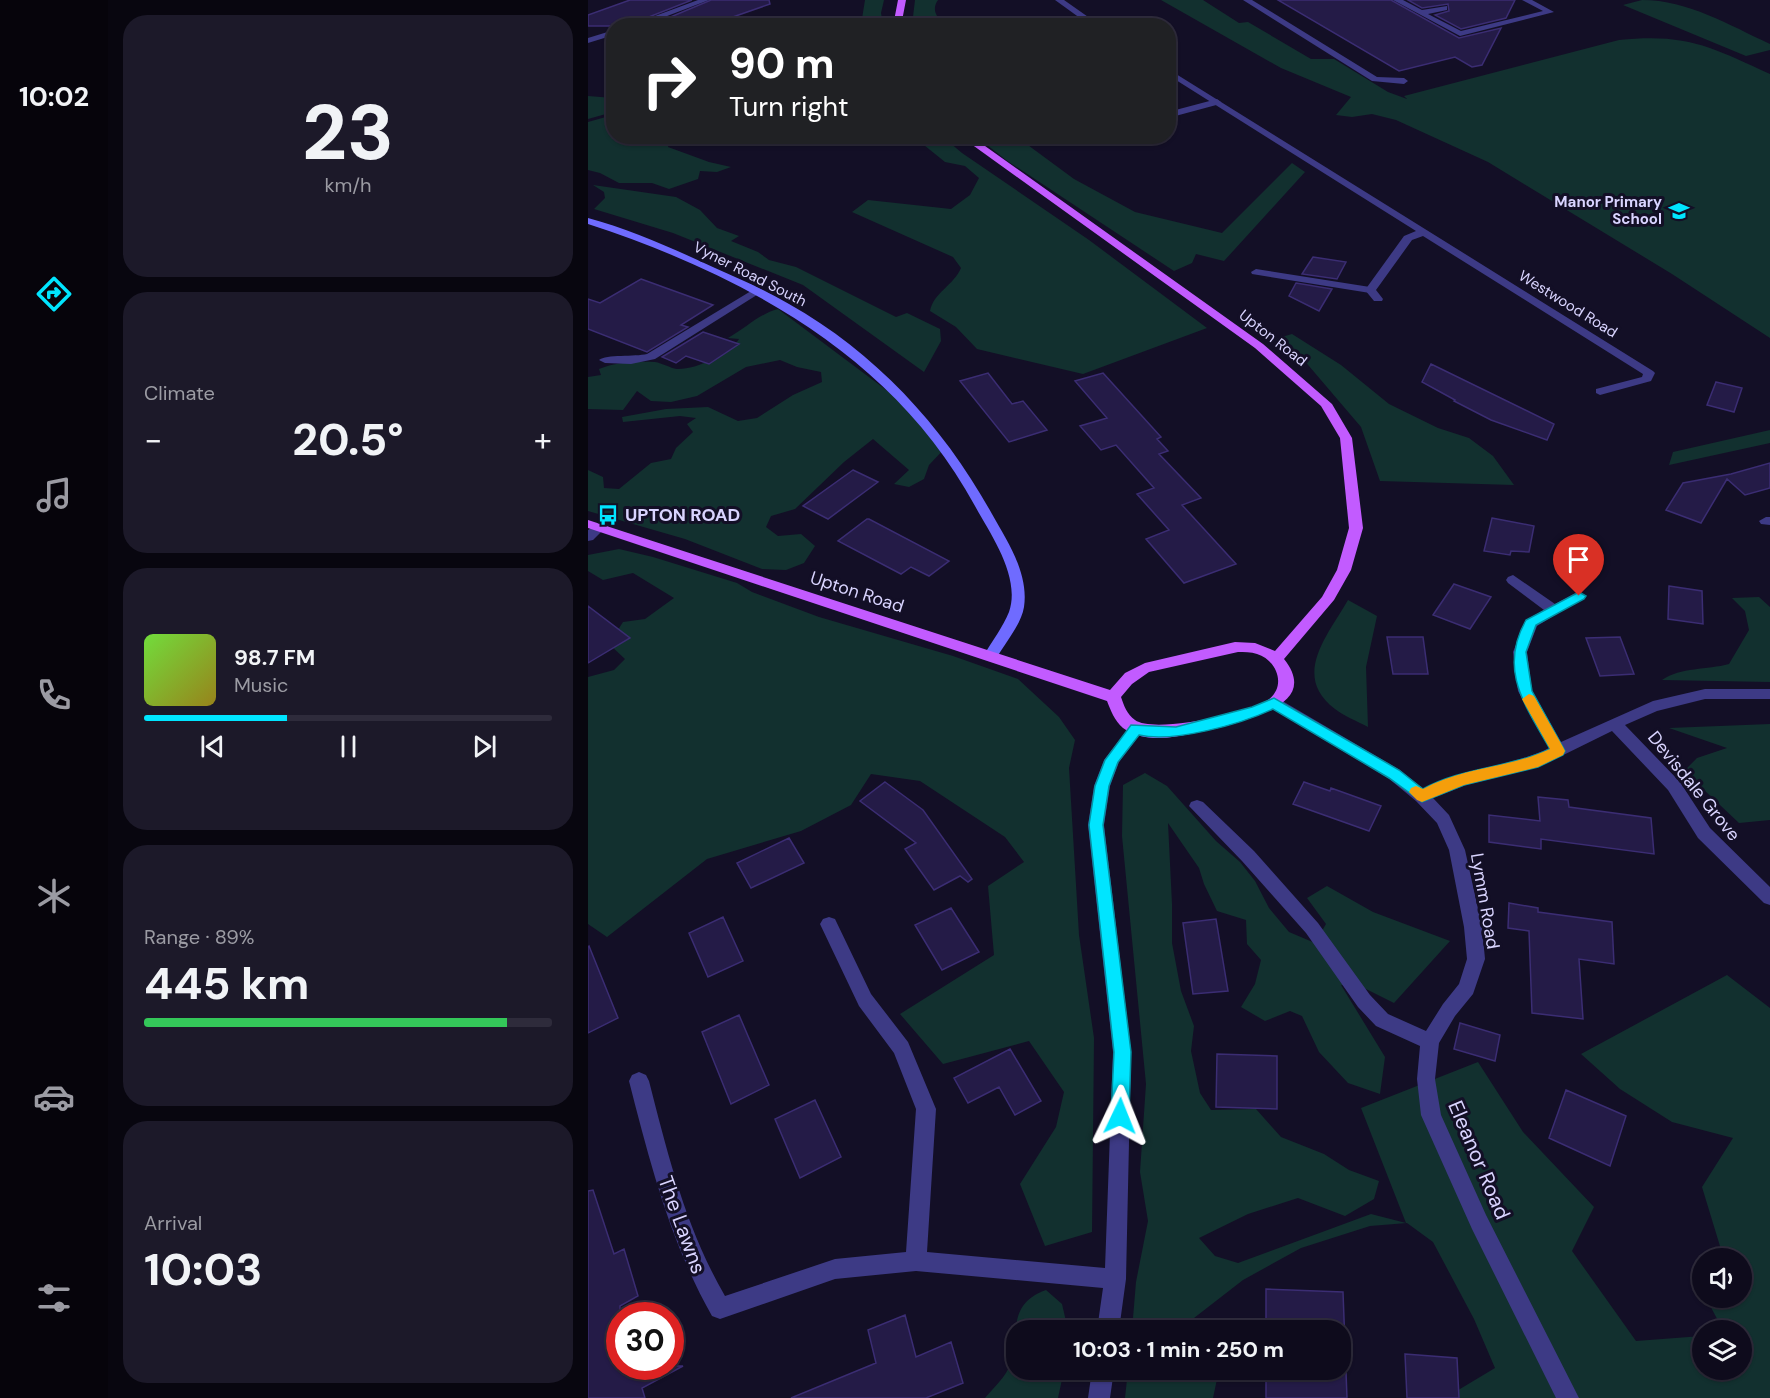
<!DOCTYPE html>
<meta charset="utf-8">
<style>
:root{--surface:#0e0b1c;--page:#1c1929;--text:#f1f3f6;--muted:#9b9ba3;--line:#2e2b3b;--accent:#00e5ff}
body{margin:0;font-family:"DM Sans",sans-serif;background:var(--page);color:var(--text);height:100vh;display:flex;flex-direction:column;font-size:22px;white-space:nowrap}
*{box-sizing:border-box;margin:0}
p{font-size:20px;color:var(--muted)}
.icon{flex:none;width:33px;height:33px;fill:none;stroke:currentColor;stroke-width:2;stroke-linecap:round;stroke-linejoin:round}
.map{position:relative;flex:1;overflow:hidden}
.side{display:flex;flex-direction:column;gap:15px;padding:15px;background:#08060f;width:480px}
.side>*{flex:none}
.guide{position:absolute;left:18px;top:18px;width:570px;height:126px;border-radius:24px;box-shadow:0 2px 4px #0004,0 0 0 2px var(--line);background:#202124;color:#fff;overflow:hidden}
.controls{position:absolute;left:1104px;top:1248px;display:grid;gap:12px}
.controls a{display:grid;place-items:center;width:60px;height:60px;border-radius:50%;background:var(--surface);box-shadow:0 2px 4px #0004,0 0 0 2px var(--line);font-size:30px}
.speed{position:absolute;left:18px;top:1302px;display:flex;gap:12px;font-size:30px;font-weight:700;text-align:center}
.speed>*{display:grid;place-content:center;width:78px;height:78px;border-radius:50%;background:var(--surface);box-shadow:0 2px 4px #0004,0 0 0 2px var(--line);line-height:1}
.speed .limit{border:9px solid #d22;background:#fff;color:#111}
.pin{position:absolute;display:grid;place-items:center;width:51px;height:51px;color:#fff;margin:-62px -26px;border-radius:50% 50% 50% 0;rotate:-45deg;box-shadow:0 0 6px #0007}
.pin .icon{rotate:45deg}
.me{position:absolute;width:66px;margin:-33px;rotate:2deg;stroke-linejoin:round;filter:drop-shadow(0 0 4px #0008)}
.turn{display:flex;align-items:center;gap:21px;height:126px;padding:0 24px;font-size:27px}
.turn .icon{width:78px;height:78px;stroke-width:2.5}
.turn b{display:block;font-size:42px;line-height:51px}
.big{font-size:45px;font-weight:700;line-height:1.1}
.side .widget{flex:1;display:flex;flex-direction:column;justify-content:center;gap:9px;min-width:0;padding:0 21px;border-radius:24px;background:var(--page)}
.side .dial{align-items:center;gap:0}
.dial b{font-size:78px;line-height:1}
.song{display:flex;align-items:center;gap:18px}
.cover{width:72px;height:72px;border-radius:9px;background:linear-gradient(135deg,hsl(100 70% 55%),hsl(50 70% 35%))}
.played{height:6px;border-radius:3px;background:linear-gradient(90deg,var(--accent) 35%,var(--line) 35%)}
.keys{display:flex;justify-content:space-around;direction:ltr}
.heat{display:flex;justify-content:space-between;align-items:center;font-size:33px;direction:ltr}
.charge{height:9px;border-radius:4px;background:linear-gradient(90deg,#34c759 89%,var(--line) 0)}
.trip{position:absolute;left:418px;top:1320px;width:345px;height:60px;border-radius:24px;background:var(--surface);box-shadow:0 2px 4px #0004,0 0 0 2px var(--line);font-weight:700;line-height:60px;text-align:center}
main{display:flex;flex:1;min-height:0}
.dock{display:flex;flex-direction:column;width:108px;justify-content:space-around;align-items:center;background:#06040b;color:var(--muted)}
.dock .icon{width:42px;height:42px}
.dock .selected{color:var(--accent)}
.dock b{font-size:27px;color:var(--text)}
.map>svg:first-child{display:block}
</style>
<main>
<nav class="dock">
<b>10:02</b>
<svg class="icon selected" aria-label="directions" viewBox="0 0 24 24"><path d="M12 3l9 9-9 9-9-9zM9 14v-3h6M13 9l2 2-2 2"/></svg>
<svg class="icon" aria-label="music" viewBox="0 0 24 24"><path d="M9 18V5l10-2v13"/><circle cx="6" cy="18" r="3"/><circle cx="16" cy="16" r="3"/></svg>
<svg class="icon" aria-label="phone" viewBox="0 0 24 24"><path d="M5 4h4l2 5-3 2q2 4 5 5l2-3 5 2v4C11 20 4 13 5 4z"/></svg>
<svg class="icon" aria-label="climate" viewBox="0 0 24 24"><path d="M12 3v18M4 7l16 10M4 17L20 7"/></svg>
<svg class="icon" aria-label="car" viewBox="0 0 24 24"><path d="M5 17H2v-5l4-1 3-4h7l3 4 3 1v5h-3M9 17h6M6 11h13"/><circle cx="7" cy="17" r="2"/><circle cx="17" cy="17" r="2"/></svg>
<svg class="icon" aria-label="filters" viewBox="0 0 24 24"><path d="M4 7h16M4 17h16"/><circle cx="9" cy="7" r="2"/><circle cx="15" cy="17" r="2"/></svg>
</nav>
<section class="side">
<div class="widget dial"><b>23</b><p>km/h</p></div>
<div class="widget"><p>Climate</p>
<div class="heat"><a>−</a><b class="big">20.5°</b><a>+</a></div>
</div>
<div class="widget">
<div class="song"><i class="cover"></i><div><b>98.7 FM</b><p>Music</p></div></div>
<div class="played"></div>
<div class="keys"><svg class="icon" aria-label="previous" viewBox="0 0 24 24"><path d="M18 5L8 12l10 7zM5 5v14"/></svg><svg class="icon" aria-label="pause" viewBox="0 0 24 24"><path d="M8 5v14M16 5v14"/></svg><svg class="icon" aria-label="next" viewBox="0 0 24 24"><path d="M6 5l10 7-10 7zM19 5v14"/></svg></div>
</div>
<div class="widget"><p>Range · 89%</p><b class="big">445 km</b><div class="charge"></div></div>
<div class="widget"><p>Arrival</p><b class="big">10:03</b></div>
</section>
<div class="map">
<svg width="1182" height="1398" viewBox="0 0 1182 1398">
<rect width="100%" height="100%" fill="#130f26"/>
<path fill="#12302f" d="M 277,0 L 296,0 L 293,13 L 295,25 L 273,25 Z
M 327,0 L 350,0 C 343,10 349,17 356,25 L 324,25 Z
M 573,0 L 615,0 L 651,23 L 660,22 L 723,59 L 746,59 L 800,92 L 819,99 L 816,96 L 1031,40 C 1099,33 1123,47 1182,74 L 1182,338 L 1084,274 L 900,162 L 808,120 L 784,114 L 764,117 L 748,115 L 763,97 L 693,68 Z
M 1054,0 C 1100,0 1141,25 1182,44 L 1182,50 L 1158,56 L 1035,5 Z
M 0,96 L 25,98 L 25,112 L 0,119 Z
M 25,115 L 26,136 L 83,137 L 80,147 L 121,162 L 143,167 L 129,172 L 112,171 L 110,179 L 81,189 L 64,183 L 31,183 L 12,173 L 0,170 L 0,122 Z
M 326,137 L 355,137 L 374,153 L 501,240 L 619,328 L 495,374 L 389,349 L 368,327 L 342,311 C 345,293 366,285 373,268 L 365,257 L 264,212 L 280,200 L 363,209 L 382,195 L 391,178 L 377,166 L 357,162 Z
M 389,137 L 429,137 L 486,179 L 547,212 L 634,233 L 704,163 L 717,172 L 636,261 L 608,254 L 604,263 L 586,271 L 418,160 Z
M 5,185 L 88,197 L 112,210 L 129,228 L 151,236 L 143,241 L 170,252 L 181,260 L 208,267 L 308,317 L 319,313 L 352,329 L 353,341 L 336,372 L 215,285 L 85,233 L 6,209 L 17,198 L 16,192 Z
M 190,309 L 325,410 L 359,446 L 341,465 L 336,479 L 321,487 L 306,484 L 321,470 L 285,439 L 256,462 L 207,509 L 183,516 L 178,527 L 190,536 L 213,534 L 227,546 L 216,563 L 198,570 L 174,569 L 97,539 L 0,511 L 0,470 L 15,477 L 16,488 L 31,489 L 63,463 L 83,459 L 88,448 L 105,432 L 99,424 L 108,418 L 92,416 L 35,422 L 34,417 L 78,409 L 120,407 L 150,421 L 169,418 L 205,395 L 234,382 L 233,372 L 209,367 L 192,360 L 158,367 L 109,396 L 83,402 L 63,401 L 49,391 L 35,410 L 0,409 L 0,377 L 13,375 L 11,369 C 27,362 50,361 67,362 C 74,363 82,368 89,369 C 107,370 142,354 151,339 L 140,338 C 158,328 171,314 190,309 Z
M 704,334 L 753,365 L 801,404 L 850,428 L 881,438 L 905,456 L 926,485 L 792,481 L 773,427 L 715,359 L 687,339 Z
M 1182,430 L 1182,443 L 1081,465 L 1085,452 Z
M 31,549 L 65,557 L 149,583 L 164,592 L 231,617 L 365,656 L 430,679 L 471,717 L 487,740 L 481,768 L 491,935 L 506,1038 L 504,1232 L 457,1246 L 432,1184 L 468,1127 L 476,1092 L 441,1041 L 355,1064 L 312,1014 L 406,955 L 400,886 L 436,862 L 417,837 L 332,781 L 283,774 L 263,805 L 213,831 L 119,859 L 19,937 L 0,924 L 0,677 L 26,670 L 37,659 L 21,644 L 35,622 L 57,619 L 86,598 L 45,573 L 15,580 L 0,571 L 0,555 Z
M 1171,597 L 1182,607 L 1182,682 L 1074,680 C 1093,667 1119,670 1141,664 L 1161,630 L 1157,611 L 1144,598 Z
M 760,600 L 789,616 L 778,667 L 780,727 C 769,721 756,716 747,709 C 703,676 740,635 760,600 Z
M 1182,724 L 1182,820 L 1151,823 L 1096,771 L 1109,758 L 1139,748 L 1081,728 Z
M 557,773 L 579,786 L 628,841 L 652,862 L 667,881 L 681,908 L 701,932 L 727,943 L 738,924 L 719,898 L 739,886 L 785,912 L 862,941 L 806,1003 L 776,988 L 753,985 L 797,1057 L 792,1094 L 760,1083 L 731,1052 L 714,1016 L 702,1011 L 677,1021 L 653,1007 L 667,984 L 673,960 L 659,944 L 658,920 L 629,911 L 616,884 L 611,868 L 580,823 L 584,904 L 584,943 L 593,991 L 606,1026 L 603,1051 L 612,1093 L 623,1110 L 668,1109 L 693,1137 L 736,1154 L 761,1170 L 791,1181 L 786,1199 L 757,1216 L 710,1198 L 660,1214 L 611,1238 L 627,1256 L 650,1263 L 783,1214 L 818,1223 L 773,1108 L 890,1062 L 935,1132 L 1006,1207 L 984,1251 L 1048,1341 L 1114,1336 L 1114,1370 L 1154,1370 L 1154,1330 L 1135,1330 L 1118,1298 L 1154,1298 L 1154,1258 L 1132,1258 L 1135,1256 L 1114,1187 L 1145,1138 L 1084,1122 L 1032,1089 L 993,1054 L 1139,975 L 1182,1008 L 1182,1398 L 857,1398 L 907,1368 L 886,1319 L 845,1242 L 819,1223 L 782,1226 L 713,1248 L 655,1280 L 606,1318 L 604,1330 L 544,1330 L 548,1282 L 560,1221 L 552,1172 L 558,1084 L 534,836 L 535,785 Z
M 458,1290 L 474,1304 L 480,1330 L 429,1330 L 429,1370 L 476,1370 L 470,1398 L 397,1398 C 405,1388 419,1376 422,1364 C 432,1332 419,1304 458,1290 Z
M 540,1370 L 618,1370 L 629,1379 L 625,1398 L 537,1398 Z"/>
<path fill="#241b47" stroke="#3b2d73" stroke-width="1.5" d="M 42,0 L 104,0 L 38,26 L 0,26 L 0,15 Z
M 123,0 L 181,0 L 182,4 L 119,26 L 61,26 Z
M 690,0 L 803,0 L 871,38 L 913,28 L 894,65 L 884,67 L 867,57 L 811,71 Z
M 820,0 L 927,0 L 918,18 L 873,29 L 847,15 L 861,11 L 860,4 L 834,8 Z
M 725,257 L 758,262 L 749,279 L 714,274 Z
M 53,279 L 125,305 L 93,325 L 100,327 L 59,352 L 0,329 L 0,299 L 12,303 Z
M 708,283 L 744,289 L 731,311 L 701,296 Z
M 115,332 L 151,344 L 121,364 L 98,356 L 88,363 L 74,357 Z
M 843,364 L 966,424 L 959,440 L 903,420 L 866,401 L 867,400 L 834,382 Z
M 400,373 L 424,404 L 435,401 L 459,430 L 421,442 L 372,381 Z
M 515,373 L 573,437 L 569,439 L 580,451 L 571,454 L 613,498 L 594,505 L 648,564 L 596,583 L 558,539 L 581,530 L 549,494 L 566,488 L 528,445 L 513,450 L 492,426 L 519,418 L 487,381 Z
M 1128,382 L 1154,388 L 1146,412 L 1119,405 Z
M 1182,463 L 1182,488 L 1157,495 L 1139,479 L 1113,523 L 1078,510 L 1095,483 L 1143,474 Z
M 265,470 L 290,482 L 240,519 L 215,506 Z
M 904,518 L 946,526 L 941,552 L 923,551 L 922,555 L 896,551 Z
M 279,519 L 281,519 L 361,561 L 341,576 L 323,567 L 313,574 L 250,541 Z
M 866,584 L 903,597 L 882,629 L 845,615 Z
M 1081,586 L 1114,591 L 1115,624 L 1080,619 Z
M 0,606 L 42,638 L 0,663 Z
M 799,637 L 835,637 L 840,674 L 805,674 Z
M 1032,637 L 1046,674 L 1012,676 L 998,638 Z
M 297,782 L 335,810 L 384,879 L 380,882 L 372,876 L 346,890 L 317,849 L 328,843 L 272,801 Z
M 716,782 L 742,791 L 743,788 L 793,806 L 781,831 L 705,804 Z
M 950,797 L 980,800 L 981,807 L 1063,818 L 1066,854 L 953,839 L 953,849 L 901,842 L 901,815 L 952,821 Z
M 201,838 L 216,863 L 163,888 L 149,863 Z
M 921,903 L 950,908 L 950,912 L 1024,922 L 1026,964 L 991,959 L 995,1019 L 944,1013 L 941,931 L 920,928 Z
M 363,908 L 391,952 L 354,970 L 327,925 Z
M 135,917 L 155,961 L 120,977 L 101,933 Z
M 628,919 L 640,991 L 605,994 L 595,923 Z
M 1,946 L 30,1018 L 0,1033 L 0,947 Z
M 151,1015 L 181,1085 L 143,1104 L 114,1032 Z
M 872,1023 L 912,1035 L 907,1061 L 866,1049 Z
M 422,1049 L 453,1101 L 427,1115 L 411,1087 L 380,1103 L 366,1078 Z
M 629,1054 L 689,1056 L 689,1109 L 628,1107 Z
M 978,1090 L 1038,1116 L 1022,1166 L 961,1138 Z
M 227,1100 L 253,1157 L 212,1178 L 187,1119 Z
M 5,1190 L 26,1254 L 36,1249 L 50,1296 L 32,1306 L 32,1366 L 95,1366 L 54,1388 L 57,1398 L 0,1398 L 0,1191 Z
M 678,1289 L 755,1292 L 759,1398 L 678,1398 L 678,1370 L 753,1370 L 753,1330 L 678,1330 Z
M 317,1315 L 328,1357 L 363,1342 L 375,1383 L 338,1398 L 203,1398 L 288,1363 L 280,1330 Z
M 817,1354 L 869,1358 L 871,1398 L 819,1398 Z"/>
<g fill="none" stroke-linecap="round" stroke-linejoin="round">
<path fill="#3d3a85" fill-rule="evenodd" d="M 629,99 L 633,102 L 632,104 L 580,118 L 580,112 Z
M 668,269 L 782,287 L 787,290 L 782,293 L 664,274 L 663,272 Z
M 168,288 L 172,289 L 172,293 L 67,359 L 43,364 L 17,363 L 11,360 C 18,354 47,357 59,354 Z"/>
<path fill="#3d3a85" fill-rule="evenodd" d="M 110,0 L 121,0 L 53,26 L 40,26 Z
M 467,0 L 476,0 L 513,26 L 503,26 Z
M 655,0 L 664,0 L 789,77 L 816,78 L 820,81 L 816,84 L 784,81 Z
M 805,0 L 815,0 L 834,10 L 859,6 L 859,10 L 840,14 L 873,31 L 955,11 L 934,0 L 944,0 L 966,12 L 872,36 Z
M 26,30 L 26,35 L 0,43 L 0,38 Z
M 580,69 L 1065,371 L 1067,373 L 1063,381 L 1012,395 L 1008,393 L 1008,389 L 1054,377 L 1055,374 L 835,236 L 824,240 L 788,290 L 795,299 L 794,301 L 786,301 L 777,290 L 816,236 L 828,231 L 580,75 Z
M 1178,517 L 1182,517 L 1182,525 L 1173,524 L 1171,521 Z
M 11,523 L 18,527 L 5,540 L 0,541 L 0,530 Z
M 925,575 L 967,604 L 991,591 L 998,596 L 949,626 L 939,652 L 944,691 L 973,742 L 1065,701 L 1117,689 L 1182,689 L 1182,699 L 1117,699 L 1069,711 L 1037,725 L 1092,782 L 1122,828 L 1182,887 L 1182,905 L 1176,903 L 1110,838 L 1080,790 L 1024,731 L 951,767 L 878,785 L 845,798 L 861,815 L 877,850 L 894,927 L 897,959 L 885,994 L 867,1016 L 851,1043 L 847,1079 L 853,1115 L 898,1215 L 991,1398 L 968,1398 L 884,1229 L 833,1115 L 829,1079 L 832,1046 L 788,1026 L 770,1007 L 718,933 L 654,861 L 601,806 L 603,802 L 609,800 L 615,802 L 666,851 L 730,923 L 782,995 L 800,1014 L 838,1031 L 855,1004 L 871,984 L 879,959 L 876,927 L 861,850 L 849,823 L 828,801 L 800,778 L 681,707 L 678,703 L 681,699 L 691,699 L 812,770 L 835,789 C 874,767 921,768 961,748 L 930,691 L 925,652 L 938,620 L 956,610 L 920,583 L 918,580 L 920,577 Z
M 548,723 L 553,725 L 556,729 L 531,762 L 522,786 L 516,825 L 543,1052 L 538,1279 L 531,1330 L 509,1330 L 515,1288 L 328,1271 L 247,1279 L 132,1319 L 124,1316 C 82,1242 62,1163 41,1081 L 44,1075 L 51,1072 L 58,1075 L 61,1081 C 80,1155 98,1229 137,1296 L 247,1259 L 318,1252 L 328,1109 L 306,1053 L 271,1006 L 232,924 L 235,919 L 241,917 L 247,919 L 283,994 L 320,1042 L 348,1109 L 339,1252 L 517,1268 L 525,1052 L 500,825 L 506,786 L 516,760 L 543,725 Z
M 504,1370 L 526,1370 L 522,1398 L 500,1398 Z"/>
<path fill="#6f6bff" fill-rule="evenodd" d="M 0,218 C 44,230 86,249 127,268 C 152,279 177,290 201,304 C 288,353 356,427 404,514 C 419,541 441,573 436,607 C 433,625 417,643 408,659 L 403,660 L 396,655 C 404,641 415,627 421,612 C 433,577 403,535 387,506 C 307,357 156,275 0,224 Z"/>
<path fill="#c25bff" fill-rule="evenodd" d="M 310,0 L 318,0 L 313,26 L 305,26 Z
M 372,136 L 383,136 L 675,344 L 744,404 L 764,438 L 775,528 L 763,570 L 746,600 L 696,659 C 731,703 667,716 638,724 C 609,732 563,749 535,728 C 526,720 523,711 519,701 L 0,528 L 0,520 L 522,690 L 537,673 L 557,663 L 647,642 L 667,643 L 687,651 L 734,597 L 749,570 L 761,528 L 752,438 L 733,406 L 667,348 ZM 650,652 C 656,652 663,652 669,654 C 689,660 699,686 680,700 C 661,713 566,734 547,720 C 539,714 536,706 533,697 L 544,684 L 561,672 Z"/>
</g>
<path fill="#00e5ff" stroke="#0095a6" stroke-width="1.5" d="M 991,592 L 998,596 L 996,599 L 948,625 L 938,652 L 944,691 L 977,751 L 975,755 L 950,767 L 876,785 L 834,802 L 801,778 L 685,709 C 653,724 586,743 551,735 L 530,762 L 521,786 L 515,825 L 543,1052 L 541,1116 L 538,1122 L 532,1125 L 526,1122 L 523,1116 L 526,1052 L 501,825 L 507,786 L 517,760 L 543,725 L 588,727 L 664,707 L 686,698 L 811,770 L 835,789 C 874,767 922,768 962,749 C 937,705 910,670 938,620 Z"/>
<path fill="#f59e0b" d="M 941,694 L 946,696 L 975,747 L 977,751 L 975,755 L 950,767 L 876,785 L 834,802 L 829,800 L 821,792 L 823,788 L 828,786 L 835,789 C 874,767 922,768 962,749 L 934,699 Z"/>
<defs>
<g id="school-bare" transform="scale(1.62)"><path d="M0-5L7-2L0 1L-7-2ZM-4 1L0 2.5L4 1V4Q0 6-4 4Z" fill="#00e5ff" stroke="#130f26" stroke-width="2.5" paint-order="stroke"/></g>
<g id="bus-bare" transform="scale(1.62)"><path d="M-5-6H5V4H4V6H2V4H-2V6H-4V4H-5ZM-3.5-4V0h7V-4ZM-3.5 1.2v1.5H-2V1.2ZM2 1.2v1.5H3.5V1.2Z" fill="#00e5ff" stroke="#130f26" stroke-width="2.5" paint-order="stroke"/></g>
</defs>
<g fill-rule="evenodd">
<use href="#school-bare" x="1091" y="211"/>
<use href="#bus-bare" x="20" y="515"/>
</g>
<g text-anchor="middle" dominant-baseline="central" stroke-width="6" stroke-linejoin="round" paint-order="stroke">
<g font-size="15" font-weight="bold" fill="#d9d4ff" stroke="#130f26" text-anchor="end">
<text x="1074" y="202">Manor Primary<tspan x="1074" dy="17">School</tspan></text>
</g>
<g font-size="15" fill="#d9d4ff" stroke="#130f26">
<text transform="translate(162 274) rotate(27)">Vyner Road South</text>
<text transform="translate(980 304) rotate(32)">Westwood Road</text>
<text transform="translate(685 338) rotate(38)">Upton Road</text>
</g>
<g font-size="18" font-weight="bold" fill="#d9d4ff" stroke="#130f26" text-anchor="start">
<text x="37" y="515">UPTON ROAD</text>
</g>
<g font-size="18" fill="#d9d4ff" stroke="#130f26">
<text transform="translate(269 592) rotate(18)">Upton Road</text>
<text transform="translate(1106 786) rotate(51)">Devisdale Grove</text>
<text transform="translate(897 901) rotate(80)">Lymm Road</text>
</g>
<g font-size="21" fill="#d9d4ff" stroke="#130f26">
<text transform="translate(891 1160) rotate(67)">Eleanor Road</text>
<text transform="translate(94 1225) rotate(70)">The Lawns</text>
</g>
</g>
</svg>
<div class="controls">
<a><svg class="icon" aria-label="sound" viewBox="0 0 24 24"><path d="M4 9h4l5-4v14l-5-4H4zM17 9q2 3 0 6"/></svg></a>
<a><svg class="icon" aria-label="layers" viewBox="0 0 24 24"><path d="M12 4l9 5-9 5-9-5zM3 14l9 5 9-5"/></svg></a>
</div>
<div class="speed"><div class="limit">30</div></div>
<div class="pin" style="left:991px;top:596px;background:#d93025"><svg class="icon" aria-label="arrive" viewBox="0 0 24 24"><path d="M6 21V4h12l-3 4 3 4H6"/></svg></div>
<svg class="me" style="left:532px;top:1116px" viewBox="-20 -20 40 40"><path d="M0-17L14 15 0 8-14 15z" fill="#00e5ff" stroke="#fff" stroke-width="4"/></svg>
<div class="trip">10:03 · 1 min · 250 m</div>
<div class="guide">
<div class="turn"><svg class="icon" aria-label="right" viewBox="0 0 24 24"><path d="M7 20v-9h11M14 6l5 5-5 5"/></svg><div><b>90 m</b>Turn right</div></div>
</div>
</div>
</main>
